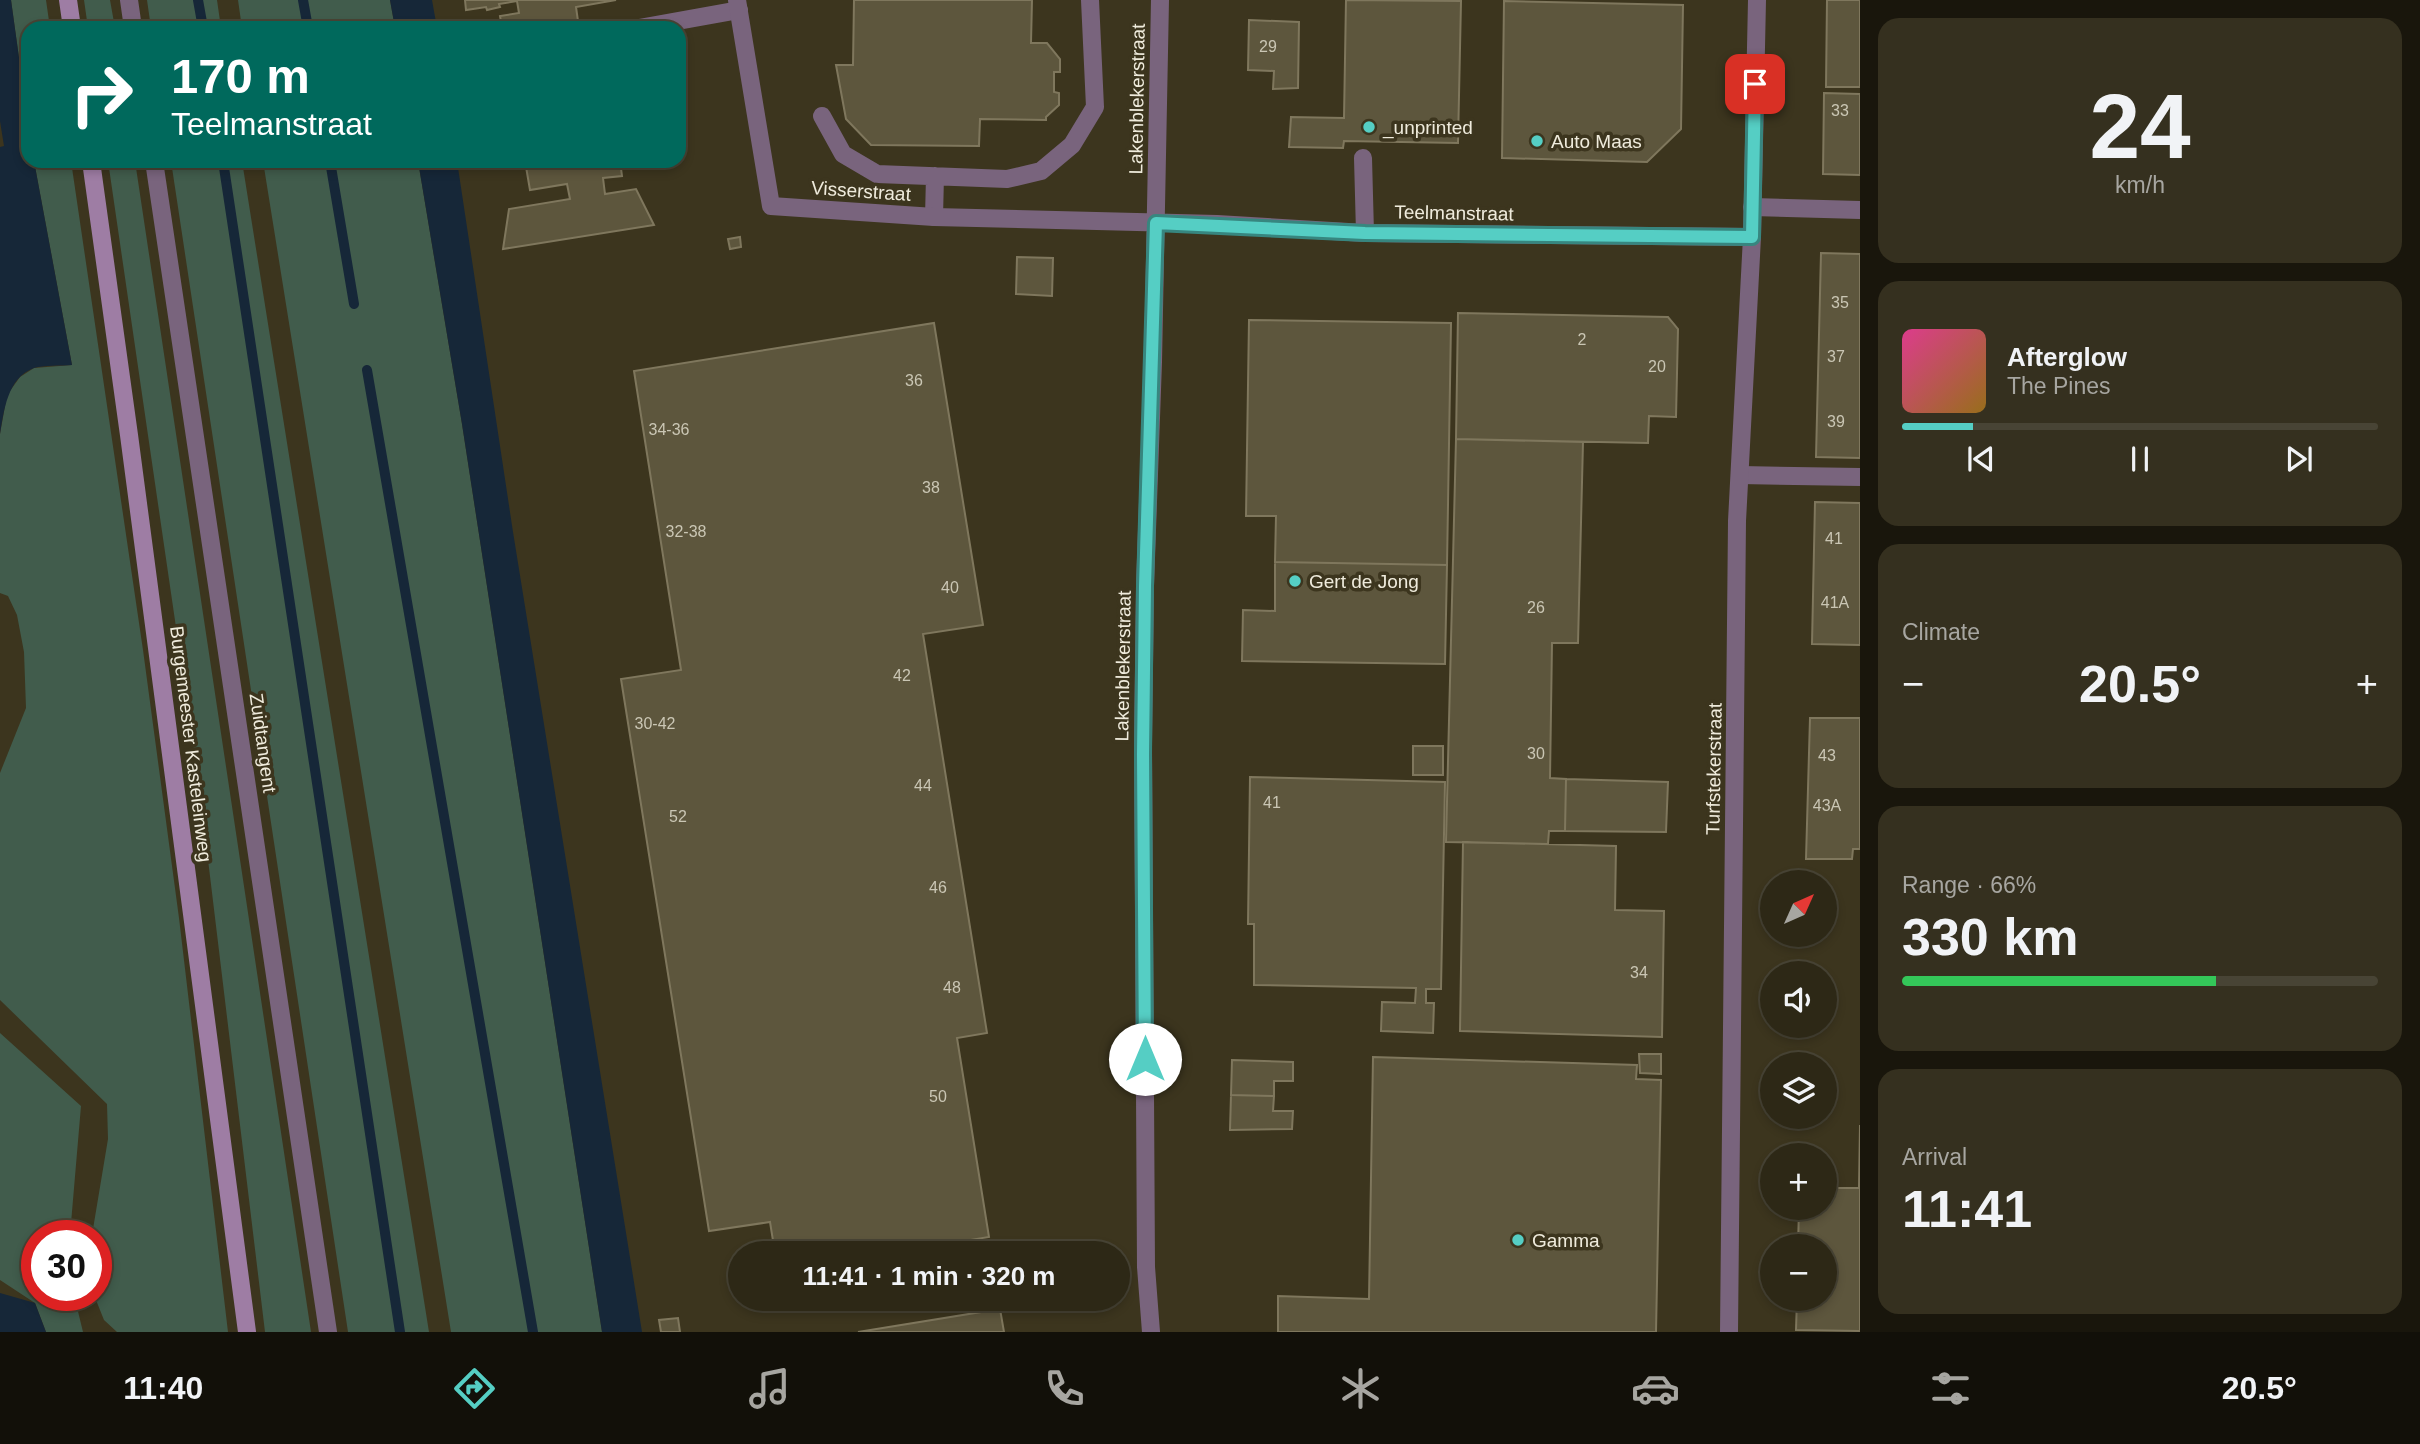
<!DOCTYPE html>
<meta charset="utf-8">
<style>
:root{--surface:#2d2816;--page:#35301f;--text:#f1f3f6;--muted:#a7a6a1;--line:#484435;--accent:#55cec4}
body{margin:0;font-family:Arial,sans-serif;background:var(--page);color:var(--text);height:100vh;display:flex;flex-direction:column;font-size:26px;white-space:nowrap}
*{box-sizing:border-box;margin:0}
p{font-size:23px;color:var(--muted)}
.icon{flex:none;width:38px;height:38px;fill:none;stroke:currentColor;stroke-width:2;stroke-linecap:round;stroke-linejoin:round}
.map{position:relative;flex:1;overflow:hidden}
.sheet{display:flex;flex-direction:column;gap:18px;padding:18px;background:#19160c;width:560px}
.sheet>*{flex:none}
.guide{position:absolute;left:21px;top:21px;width:665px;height:147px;border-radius:21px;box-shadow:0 4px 10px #0003,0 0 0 2px var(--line);background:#00695c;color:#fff;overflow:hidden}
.needle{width:46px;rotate:45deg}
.buttons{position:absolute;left:1760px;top:870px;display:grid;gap:14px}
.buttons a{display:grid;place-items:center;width:77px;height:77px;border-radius:50%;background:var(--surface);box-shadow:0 4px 10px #0003,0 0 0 2px var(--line);font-size:35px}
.speed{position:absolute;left:21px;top:1220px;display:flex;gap:14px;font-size:35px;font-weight:700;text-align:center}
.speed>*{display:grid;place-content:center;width:91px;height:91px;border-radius:50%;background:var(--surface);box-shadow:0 4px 10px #0003,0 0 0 2px var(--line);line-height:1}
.speed .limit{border:10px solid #d22;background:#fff;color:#111}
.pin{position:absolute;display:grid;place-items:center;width:60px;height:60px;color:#fff;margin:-30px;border-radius:14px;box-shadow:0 4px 10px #0006}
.me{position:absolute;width:77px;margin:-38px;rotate:0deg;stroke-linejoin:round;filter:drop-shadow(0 0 5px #0008)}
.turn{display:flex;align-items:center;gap:24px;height:147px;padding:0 35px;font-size:32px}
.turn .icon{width:91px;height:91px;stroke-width:2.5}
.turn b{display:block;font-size:49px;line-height:60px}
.big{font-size:52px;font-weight:700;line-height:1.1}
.sheet .widget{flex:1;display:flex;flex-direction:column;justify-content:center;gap:10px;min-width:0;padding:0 24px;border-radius:21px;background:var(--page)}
.sheet .dial{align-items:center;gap:0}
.dial b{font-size:91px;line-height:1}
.song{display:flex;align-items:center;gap:21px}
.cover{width:84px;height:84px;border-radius:10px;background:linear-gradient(135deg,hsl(330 70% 55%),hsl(40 70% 35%))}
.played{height:7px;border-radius:4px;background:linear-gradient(90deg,var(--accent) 15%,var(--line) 15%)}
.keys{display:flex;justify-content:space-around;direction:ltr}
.heat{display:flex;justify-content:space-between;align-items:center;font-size:38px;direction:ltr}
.charge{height:10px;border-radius:5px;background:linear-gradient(90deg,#34c759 66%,var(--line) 0)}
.trip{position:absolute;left:728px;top:1241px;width:402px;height:70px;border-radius:35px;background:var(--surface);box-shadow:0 4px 10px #0003,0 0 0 2px var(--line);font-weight:700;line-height:70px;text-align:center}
.menu{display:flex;height:112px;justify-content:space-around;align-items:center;background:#121009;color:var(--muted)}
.menu .icon{width:49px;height:49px}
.menu .current{color:var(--accent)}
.menu b{font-size:32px;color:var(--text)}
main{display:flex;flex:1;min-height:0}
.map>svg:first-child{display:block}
</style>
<main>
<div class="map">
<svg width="1860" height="1332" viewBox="0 0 1860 1332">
<rect width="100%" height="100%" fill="#3c351e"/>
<path fill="#415c4c" d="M 11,0 L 46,0 L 50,28 L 28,28 L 28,123 Z
M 84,0 L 110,0 L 115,28 L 88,28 Z
M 147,0 L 217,0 L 221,28 L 151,28 Z
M 238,0 L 390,0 L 395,28 L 242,28 Z
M 34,161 L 71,161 L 143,650 L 179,918 L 228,1332 L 117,1332 L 104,1320 L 94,1295 L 96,1295 L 96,1236 L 92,1235 L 108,1139 L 107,1104 L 0,1000 L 0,773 L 26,708 L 24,652 L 17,615 L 8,596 L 0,593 L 0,434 L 7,395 L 20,377 L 34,368 L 72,365 Z
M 108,161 L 135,161 L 311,1332 L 265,1332 L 199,785 Z
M 171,161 L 242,161 L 429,1332 L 348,1332 Z
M 263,161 L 418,161 L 462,424 L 602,1332 L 451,1332 Z
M 0,1033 L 81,1106 L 70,1235 L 37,1236 L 37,1295 L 74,1295 L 83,1332 L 46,1332 L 35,1303 L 0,1280 Z"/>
<path fill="#162738" d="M 0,0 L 11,0 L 28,123 L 28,161 L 34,161 L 72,365 C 61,366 44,365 34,368 C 7,378 4,411 0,434 L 0,147 L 4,146 L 0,121 Z
M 390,0 L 432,0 L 437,28 L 395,28 Z
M 418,161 L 457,161 L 513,532 L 642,1332 L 602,1332 L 462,424 Z
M 0,1293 L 35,1303 L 46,1332 L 0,1332 Z"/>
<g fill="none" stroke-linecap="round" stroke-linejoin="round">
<path stroke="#162738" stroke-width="10" d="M 198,0 L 203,28
M 303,0 L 308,28
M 223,161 L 400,1332
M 330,161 L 354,304
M 367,370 L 533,1332"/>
</g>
<path fill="#5d563d" stroke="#7f775d" stroke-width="2" d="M 465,0 L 616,0 L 576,7 L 579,28 L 502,28 L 500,16 L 519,13 L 517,1 L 499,4 L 500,7 L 487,10 L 486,7 L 466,10 Z
M 854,0 L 1032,0 L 1031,43 L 1047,43 L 1060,59 L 1060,72 L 1054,72 L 1054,92 L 1059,93 L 1059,105 L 1046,117 L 1046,120 L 980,119 L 979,146 L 871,145 L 846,119 L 836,65 L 853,65 Z
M 1346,0 L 1461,1 L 1458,143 L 1344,141 L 1343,148 L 1289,147 L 1291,117 L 1344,118 Z
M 1827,0 L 1860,0 L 1860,87 L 1826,87 Z
M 1504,1 L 1683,5 L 1681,129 L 1647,162 L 1502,158 Z
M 1249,20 L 1299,22 L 1298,88 L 1273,89 L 1274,71 L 1248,70 Z
M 1824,93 L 1860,94 L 1860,175 L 1823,174 Z
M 525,161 L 620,161 L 622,176 L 603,178 L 605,194 L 636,189 L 654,225 L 503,249 L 509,209 L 570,199 L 567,184 L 530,190 Z
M 740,237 L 741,247 L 730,249 L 728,239 Z
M 1821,253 L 1860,254 L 1860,458 L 1816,457 Z
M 1017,257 L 1053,258 L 1052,296 L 1016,294 Z
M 1458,313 L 1668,317 L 1678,329 L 1676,417 L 1649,416 L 1648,443 L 1456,439 Z
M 1249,320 L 1451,323 L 1447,565 L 1275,562 L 1276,516 L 1246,516 Z
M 934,323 L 983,625 L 923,634 L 987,1033 L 957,1038 L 989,1237 L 891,1253 L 775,1253 L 770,1222 L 709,1231 L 621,679 L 681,670 L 634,371 Z
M 1456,439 L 1583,442 L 1578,643 L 1552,643 L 1550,778 L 1566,779 L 1565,831 L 1549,831 L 1548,844 L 1446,842 Z
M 1815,502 L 1860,503 L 1860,645 L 1812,644 Z
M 1275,562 L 1447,565 L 1445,664 L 1242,661 L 1243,610 L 1275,611 Z
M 1810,718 L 1860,718 L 1860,849 L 1853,849 L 1852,859 L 1806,859 Z
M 1413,746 L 1443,746 L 1443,775 L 1413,775 Z
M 1250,777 L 1445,782 L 1441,989 L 1426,989 L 1426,1003 L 1434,1003 L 1433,1033 L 1381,1031 L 1382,1002 L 1415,1003 L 1416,988 L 1254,985 L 1254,924 L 1248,924 Z
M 1566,779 L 1668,782 L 1666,832 L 1565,831 Z
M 1463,842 L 1616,846 L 1615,910 L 1664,911 L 1662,1037 L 1460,1031 Z
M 1639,1054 L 1661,1054 L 1661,1074 L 1640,1073 Z
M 1373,1057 L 1637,1065 L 1636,1079 L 1661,1080 L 1656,1332 L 1278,1332 L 1278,1296 L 1369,1299 Z
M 1232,1060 L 1293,1062 L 1293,1081 L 1274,1081 L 1274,1096 L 1231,1095 Z
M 1231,1095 L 1274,1096 L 1273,1111 L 1293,1111 L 1292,1129 L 1230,1130 Z
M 1860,1125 L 1860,1331 L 1796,1330 L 1797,1298 L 1825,1298 L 1825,1246 L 1798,1246 L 1799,1208 L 1825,1208 L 1825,1188 L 1859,1188 Z
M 1000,1309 L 1004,1332 L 858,1332 Z
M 678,1318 L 680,1332 L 661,1332 L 659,1320 Z"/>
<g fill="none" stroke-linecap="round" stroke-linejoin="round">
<path stroke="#79647d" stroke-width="18" d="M 129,0 L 133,28
M 639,28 L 739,10
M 822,116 L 843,154 L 877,174 L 1007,179 L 1041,171 L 1072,145 L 1095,107 L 1090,0
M 1363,158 L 1365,233
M 154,161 L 328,1332
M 1752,207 L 1860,210
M 934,217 L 935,176
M 1740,475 L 1860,477"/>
<path stroke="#79647d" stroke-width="18" d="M 737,0 L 771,206 L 934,217 L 1217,224 L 1365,233 L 1752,237
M 1151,1332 L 1146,1267 L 1143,745 L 1145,586 L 1153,362 L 1160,0
M 1729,1332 L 1737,521 L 1752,237 L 1757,0"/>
<path stroke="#9e7da4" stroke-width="18" d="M 68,0 L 72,28
M 91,161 L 129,435 L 247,1332"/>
</g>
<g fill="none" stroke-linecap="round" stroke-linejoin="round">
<g stroke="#37867f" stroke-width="18">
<path id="route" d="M 1145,1059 L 1143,754 L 1145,586 L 1156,223 L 1365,233 L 1752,237 L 1755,84"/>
</g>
<use href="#route" stroke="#55cec4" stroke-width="12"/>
</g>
<g fill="#55cec4" stroke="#3c351e" stroke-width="2.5">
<circle cx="1369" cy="127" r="7"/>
<circle cx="1537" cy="141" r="7"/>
<circle cx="1295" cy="581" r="7"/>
<circle cx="1518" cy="1240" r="7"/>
</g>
<g text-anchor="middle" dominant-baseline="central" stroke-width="7" stroke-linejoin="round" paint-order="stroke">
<g font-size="16" fill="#cac6b4">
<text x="1268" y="46">29</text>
<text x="1840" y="110">33</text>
<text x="1840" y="302">35</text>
<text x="1582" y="339">2</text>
<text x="1836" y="356">37</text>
<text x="1657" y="366">20</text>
<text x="914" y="380">36</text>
<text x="1836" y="421">39</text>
<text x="669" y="429">34-36</text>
<text x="931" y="487">38</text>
<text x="686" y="531">32-38</text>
<text x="1834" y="538">41</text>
<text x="950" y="587">40</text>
<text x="1835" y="602">41A</text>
<text x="1536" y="607">26</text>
<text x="902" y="675">42</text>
<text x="655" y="723">30-42</text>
<text x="1536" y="753">30</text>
<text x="1827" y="755">43</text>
<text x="923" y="785">44</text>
<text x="1272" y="802">41</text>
<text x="1827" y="805">43A</text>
<text x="678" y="816">52</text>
<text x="938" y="887">46</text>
<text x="1639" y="972">34</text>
<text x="952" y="987">48</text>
<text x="938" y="1096">50</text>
</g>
<g font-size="19" fill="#efebdc" stroke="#3c351e">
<text transform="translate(1137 99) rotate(-89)">Lakenblekerstraat</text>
<text transform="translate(861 191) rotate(4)">Visserstraat</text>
<text transform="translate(1454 213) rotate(1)">Teelmanstraat</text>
<text transform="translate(1123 666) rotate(-89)">Lakenblekerstraat</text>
<text transform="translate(263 743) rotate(82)">Zuidtangent</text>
<text transform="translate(191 744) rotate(83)">Burgemeester Kasteleinweg</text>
<text transform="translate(1714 769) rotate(-89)">Turfstekerstraat</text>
</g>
<g font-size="19" fill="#efebdc" stroke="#3c351e" text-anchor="start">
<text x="1383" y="127">_unprinted</text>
<text x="1551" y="141">Auto Maas</text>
<text x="1309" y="581">Gert de Jong</text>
<text x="1532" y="1240">Gamma</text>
</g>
</g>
</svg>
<div class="buttons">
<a><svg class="needle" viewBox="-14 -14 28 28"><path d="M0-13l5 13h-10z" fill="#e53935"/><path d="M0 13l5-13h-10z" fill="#a7a6a1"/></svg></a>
<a><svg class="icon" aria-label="sound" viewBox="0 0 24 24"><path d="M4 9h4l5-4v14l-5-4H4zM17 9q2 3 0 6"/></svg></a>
<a><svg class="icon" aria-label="layers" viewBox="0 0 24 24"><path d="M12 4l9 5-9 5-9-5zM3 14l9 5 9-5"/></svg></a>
<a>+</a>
<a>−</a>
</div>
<div class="speed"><div class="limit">30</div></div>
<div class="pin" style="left:1755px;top:84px;background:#d93025"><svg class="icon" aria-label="arrive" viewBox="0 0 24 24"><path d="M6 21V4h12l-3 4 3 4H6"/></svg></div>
<svg class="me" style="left:1145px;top:1059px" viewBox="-20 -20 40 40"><circle r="19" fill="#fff"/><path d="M0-13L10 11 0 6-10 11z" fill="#55cec4"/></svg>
<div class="trip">11:41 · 1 min · 320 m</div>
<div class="guide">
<div class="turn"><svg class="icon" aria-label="right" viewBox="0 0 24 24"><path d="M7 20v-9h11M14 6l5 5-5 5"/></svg><div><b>170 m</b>Teelmanstraat</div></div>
</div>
</div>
<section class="sheet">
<div class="widget dial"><b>24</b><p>km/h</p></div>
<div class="widget">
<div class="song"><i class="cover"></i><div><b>Afterglow</b><p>The Pines</p></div></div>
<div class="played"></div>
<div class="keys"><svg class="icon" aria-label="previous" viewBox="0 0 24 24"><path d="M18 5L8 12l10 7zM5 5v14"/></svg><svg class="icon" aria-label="pause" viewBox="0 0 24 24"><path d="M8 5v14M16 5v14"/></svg><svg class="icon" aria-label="next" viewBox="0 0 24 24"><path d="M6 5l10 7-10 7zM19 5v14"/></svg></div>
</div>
<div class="widget"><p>Climate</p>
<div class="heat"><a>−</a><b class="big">20.5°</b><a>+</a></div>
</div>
<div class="widget"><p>Range · 66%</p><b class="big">330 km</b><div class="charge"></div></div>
<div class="widget"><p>Arrival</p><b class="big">11:41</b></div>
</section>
</main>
<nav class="menu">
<b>11:40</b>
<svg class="icon current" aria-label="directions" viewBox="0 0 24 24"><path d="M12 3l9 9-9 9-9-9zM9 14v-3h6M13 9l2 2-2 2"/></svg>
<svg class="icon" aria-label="music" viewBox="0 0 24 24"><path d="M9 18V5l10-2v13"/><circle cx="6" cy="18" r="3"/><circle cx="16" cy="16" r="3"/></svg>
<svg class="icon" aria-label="phone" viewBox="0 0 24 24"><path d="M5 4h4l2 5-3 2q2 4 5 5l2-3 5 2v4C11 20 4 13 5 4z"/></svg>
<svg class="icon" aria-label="climate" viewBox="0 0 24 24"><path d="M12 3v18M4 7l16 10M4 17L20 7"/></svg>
<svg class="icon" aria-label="car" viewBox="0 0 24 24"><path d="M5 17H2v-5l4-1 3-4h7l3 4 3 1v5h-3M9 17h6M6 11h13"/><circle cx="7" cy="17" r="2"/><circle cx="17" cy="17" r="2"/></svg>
<svg class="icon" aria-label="filters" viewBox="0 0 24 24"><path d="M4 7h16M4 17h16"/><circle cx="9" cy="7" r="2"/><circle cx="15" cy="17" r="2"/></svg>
<b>20.5°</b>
</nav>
